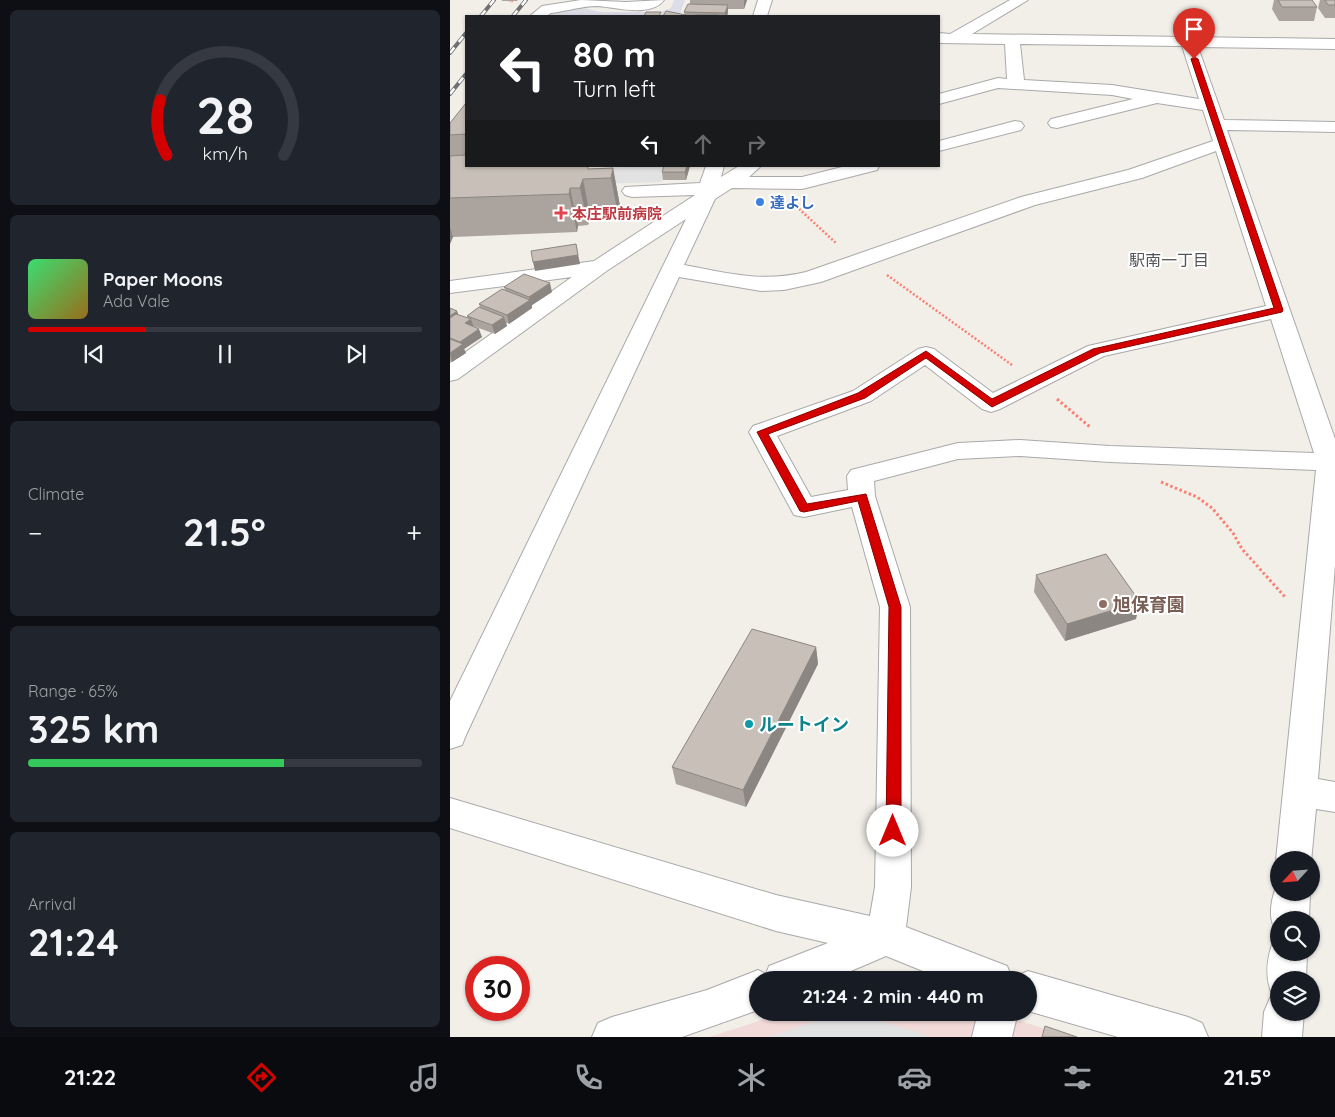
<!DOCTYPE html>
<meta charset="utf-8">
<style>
:root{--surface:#171b24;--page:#20242c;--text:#f1f3f6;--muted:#9ea1a6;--line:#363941;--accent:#d40000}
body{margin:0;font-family:Quicksand,"Noto Sans JP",sans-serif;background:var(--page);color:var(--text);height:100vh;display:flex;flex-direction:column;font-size:19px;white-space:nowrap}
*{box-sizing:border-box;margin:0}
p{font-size:16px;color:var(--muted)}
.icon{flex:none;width:28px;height:28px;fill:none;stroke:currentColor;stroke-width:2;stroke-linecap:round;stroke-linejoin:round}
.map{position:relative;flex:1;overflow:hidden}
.side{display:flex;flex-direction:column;gap:10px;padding:10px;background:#0d0f14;width:450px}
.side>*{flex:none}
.hud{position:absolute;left:15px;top:15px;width:475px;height:152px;border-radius:0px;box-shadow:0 1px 4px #0004;background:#202124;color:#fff;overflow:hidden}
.needle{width:32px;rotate:244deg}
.buttons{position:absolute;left:820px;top:851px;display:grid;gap:10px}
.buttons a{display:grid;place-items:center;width:50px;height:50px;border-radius:50%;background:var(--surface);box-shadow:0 1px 4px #0004;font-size:25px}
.speed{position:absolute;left:15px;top:956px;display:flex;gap:10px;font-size:25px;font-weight:700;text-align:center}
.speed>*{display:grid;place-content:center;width:65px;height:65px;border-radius:50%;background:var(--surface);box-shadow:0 1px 4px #0004;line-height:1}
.speed .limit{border:8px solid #d22;background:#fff;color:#111}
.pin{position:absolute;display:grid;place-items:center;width:42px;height:42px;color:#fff;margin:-51px -21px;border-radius:50% 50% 50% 0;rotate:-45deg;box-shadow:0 0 5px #0007}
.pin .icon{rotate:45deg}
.me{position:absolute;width:55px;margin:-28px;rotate:0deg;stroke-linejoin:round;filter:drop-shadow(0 0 4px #0008)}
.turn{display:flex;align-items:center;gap:18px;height:105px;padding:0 25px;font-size:22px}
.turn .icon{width:65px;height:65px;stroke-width:2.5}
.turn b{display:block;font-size:35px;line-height:42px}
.lanes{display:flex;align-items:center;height:48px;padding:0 25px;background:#0003;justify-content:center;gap:25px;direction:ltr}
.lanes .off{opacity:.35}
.big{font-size:38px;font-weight:800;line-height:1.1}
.side .tile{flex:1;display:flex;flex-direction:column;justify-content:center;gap:8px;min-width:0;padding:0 18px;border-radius:8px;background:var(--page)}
.side .dial{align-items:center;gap:0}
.dial svg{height:130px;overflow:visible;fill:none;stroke:var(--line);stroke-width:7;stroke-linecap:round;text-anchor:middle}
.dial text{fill:var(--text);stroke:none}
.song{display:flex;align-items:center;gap:15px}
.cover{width:60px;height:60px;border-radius:8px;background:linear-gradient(135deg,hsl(140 70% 55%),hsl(40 70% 35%))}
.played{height:5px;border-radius:2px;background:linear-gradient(90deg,var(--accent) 30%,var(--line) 30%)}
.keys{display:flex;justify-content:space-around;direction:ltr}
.heat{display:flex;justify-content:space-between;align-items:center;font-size:28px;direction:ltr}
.charge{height:8px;border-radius:4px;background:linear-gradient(90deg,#34c759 65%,var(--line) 0)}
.trip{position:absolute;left:299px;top:971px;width:288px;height:50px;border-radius:25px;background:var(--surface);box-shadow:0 1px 4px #0004;font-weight:800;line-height:50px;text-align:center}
.tabs{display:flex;height:80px;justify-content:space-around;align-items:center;background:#090b0e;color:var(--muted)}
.tabs .icon{width:35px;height:35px}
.tabs .current{color:var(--accent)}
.tabs b{font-size:22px;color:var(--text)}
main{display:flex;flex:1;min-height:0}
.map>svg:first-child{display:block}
</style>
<main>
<section class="side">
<div class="tile dial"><svg viewBox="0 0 100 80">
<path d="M14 69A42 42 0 1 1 86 69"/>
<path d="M14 69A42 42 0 0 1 10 35" stroke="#d40000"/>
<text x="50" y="56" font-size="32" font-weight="700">28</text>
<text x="50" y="72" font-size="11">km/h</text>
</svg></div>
<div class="tile">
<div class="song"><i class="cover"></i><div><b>Paper Moons</b><p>Ada Vale</p></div></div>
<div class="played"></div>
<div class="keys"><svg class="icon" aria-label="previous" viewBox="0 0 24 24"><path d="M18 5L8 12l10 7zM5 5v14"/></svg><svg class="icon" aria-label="pause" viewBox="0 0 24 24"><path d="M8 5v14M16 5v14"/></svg><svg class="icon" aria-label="next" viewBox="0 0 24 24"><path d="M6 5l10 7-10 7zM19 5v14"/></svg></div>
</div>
<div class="tile"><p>Climate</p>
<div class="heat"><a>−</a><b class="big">21.5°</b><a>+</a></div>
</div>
<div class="tile"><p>Range · 65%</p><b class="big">325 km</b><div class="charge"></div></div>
<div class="tile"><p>Arrival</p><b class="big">21:24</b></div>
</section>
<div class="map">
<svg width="885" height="1037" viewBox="0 0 885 1037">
<rect width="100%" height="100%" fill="#f2efe9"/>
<path fill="#f2dad9" d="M 336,1012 L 548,1013 L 618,1037 L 259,1037 Z"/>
<path fill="#e2e2e2" d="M 216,166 L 212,182 L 0,189 L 0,173 Z
M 393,1012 L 402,1013 L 477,1035 L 476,1037 L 318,1037 Z"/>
<path fill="#dddde8" d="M 224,0 L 235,0 L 229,16 L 92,15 L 97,12 L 130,7 L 150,12 L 210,12 L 221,8 Z"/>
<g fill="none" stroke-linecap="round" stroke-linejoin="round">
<g stroke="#a9a9a9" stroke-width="2">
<path id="minor" d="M 131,0 L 176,2 L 214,0 C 201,18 165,7 147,6 C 133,6 116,11 101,13 L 96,16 L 80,16 L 92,6 Z
M 308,0 L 322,0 L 317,16 L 303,16 Z
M 560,0 L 578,0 L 522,34 L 885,39 L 885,49 L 748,47 L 774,120 L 885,122 L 885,132 L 777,130 L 885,439 L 885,565 L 868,779 L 885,782 L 885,812 L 866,809 L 861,862 L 861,860 L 829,860 L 829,866 L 826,860 L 866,470 L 660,462 L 570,456 L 508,459 L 424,481 L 425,496 L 460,607 L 461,887 L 456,927 L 557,966 L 563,980 L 495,980 L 436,956 L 380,980 L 308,980 L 308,1010 L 232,1037 L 142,1037 L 148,1023 L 162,1017 L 257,990 L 308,970 L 316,974 L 319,966 L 378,943 L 326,931 L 0,828 L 0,798 L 326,895 L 420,916 L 425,887 L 430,607 L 402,507 L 354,517 L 344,515 L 299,432 L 303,426 L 403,391 L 468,349 L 476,347 L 484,349 L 543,393 L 638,346 L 816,306 L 766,151 L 692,178 L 585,205 L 371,282 L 334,290 L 311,291 L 229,277 L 16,735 L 12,745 L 0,749 L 0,701 L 236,219 L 158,270 L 8,379 L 0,381 L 0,363 L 122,277 L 0,293 L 0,281 L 144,261 L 245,195 L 182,197 L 175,195 L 172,191 L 175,187 L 250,183 L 256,166 L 274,166 L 271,177 L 289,166 L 311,166 L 299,177 L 352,177 L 396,166 L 429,166 L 427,170 L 352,189 L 282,188 L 265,199 L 234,265 C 278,273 311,283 356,272 L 571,197 L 678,170 L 763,141 L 753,110 L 707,103 L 607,128 L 601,127 L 598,123 L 601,119 L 683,99 L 662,95 L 548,88 L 489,104 L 489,94 L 548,78 L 557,79 L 555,44 L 489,43 L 489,33 L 500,34 ZM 570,44 L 732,46 L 749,99 L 662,85 L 574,80 ZM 821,319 L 864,453 L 660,446 L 570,440 L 508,443 L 401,470 L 397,476 L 398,490 L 361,497 L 327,436 L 421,401 L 475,365 L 532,409 L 541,412 L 550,409 L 654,356 Z
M 565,121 L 571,122 L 574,126 L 571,130 L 489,151 L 489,141 Z
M 829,880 L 829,892 L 860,892 L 859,920 L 829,920 L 829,933 C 815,921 822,895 829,880 Z
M 829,937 L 829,952 L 857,952 L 856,980 L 829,980 L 829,1012 L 854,1012 L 852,1037 L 812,1037 L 814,1012 L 820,998 L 826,995 L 822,994 C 814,975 817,957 824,939 Z
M 578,971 L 738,1017 L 752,1023 L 758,1037 L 668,1037 L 578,1011 L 578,980 L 563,980 L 564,977 Z
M 528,1012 L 568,1012 L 562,1037 L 522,1037 Z"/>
</g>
<path stroke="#fa8072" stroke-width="2" stroke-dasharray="1 1" stroke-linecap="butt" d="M 58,0 L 63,2"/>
<path stroke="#fa8072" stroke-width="2.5" stroke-dasharray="2 2" stroke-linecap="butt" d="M 346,206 L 387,244
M 437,275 L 562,365"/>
<path stroke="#fa8072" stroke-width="3" stroke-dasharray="2.5 2.5" stroke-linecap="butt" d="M 607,399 L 640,427
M 711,482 L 747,497 L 762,508 L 783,533 L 792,549 L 835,597"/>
<use href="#minor" fill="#fff" fill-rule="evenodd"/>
<g stroke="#707070" stroke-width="4">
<path id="rail" d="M 31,16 L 44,0
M 63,16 L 76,0
M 0,53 L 16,33
M 0,94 L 16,74"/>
</g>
<use href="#rail" stroke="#fff" stroke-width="2.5" stroke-dasharray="7" stroke-linecap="butt"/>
</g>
<path fill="#aba49e" d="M 52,0 L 68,0 L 67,1 L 52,1 Z
M 240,0 L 297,0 L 294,9 L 278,9 L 278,12 L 277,16 L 213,16 L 235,15 L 234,12 L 240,4 Z
M 824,0 L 862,0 L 867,7 L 864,21 L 829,21 L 822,9 Z
M 870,0 L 885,0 L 885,18 L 875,18 L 868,8 Z
M 16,103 L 16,166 L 139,169 L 163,168 L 170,206 L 168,215 L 140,216 L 138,225 L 128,226 L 127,232 L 3,237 L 0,244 L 0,123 Z
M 214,166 L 240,166 L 236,180 L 213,180 L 212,172 Z
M 54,287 L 102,292 L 82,305 L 82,308 L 59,324 L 56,322 L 57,326 L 45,334 L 23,326 L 32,337 L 14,349 L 16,353 L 2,362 L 0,361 L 0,308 L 7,311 L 8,315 L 18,318 L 17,316 L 30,307 L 29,304 L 55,290 Z
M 586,575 L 686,619 L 615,641 L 584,592 Z
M 366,647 L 368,664 L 296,807 L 226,784 L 222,767 Z"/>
<path fill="#8b8681" d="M 294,0 L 297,0 L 294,9 Z
M 278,5 L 278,12 L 277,16 L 275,16 L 275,13 Z
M 237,166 L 240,166 L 236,180 L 235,172 Z
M 163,168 L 170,206 L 168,215 L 161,178 Z
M 133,179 L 140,216 L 138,225 L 130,188 Z
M 120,188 L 128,226 L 127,232 L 119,194 Z
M 0,227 L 3,237 L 0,244 Z
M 126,244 L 130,264 L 85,271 L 83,262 Z
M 100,283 L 102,292 L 82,305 L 82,308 L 59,324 L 57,315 L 80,300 L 79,297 Z
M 7,311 L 10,319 L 0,326 L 0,316 Z
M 54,317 L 57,326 L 45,334 L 42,325 Z
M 21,319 L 24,328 L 15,323 Z
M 29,329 L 32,337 L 14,349 L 16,353 L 2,362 L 0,353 L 11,346 L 10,342 Z
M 690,602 L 686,619 L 615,641 L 617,624 Z
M 366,647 L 368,664 L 296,807 L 293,790 Z"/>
<path fill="#c7bfb8" stroke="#8b8681" d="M 828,0 L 862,0 L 867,7 L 832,7 Z
M 875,0 L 885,0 L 885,5 L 878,5 Z
M 238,4 L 278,5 L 275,13 L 234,12 Z
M 216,11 L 236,15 L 235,16 L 213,16 Z
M 196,12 L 211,12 L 209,16 L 194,16 Z
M 245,15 L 269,15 L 269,16 L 245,16 Z
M 16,103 L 16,134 L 0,135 L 0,123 Z
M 16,155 L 16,166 L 138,166 L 138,169 L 163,168 L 161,178 L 133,179 L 130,188 L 120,188 L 119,194 L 0,198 L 0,156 Z
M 214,166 L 237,166 L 235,172 L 212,172 Z
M 126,244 L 128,255 L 83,262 L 81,251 Z
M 74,274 L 100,283 L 79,297 L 54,287 Z
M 52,289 L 80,300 L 57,315 L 29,304 Z
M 29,307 L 54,317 L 42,325 L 17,316 Z
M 0,308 L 7,311 L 0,316 Z
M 6,314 L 21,319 L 15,323 L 29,329 L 10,342 L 0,338 L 0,318 Z
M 0,339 L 13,344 L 0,353 Z
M 656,554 L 690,602 L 617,624 L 586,575 Z
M 302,629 L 366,647 L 293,790 L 222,767 Z
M 595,1026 L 627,1037 L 592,1037 Z"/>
<path fill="#d40000" stroke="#8a0000" d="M 744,57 L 748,59 L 833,310 L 832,312 L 650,353 L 542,407 L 476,358 L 415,398 L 318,434 L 357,504 L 416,494 L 451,607 L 451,831 L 448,836 L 443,838 L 438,836 L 436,831 L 439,607 L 408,501 L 354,512 L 350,511 L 307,432 L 408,393 L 476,351 L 542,399 L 643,349 L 824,308 L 741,59 Z"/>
<circle fill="#3f7fe0" stroke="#fff" stroke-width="2" cx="310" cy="202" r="5"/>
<path fill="#e0444e" stroke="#fff" stroke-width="2" d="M108.5 205.5h5v5h5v5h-5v5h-5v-5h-5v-5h5z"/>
<circle fill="#8d6e63" stroke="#fff" stroke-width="2" cx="653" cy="604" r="5"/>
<circle fill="#0f9aa8" stroke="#fff" stroke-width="2" cx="299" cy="724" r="5"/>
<g text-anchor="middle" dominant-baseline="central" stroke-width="4" stroke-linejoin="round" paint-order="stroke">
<g font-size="15" font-weight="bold" fill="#366cbe" stroke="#fff" text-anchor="start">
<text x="320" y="202">達よし</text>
</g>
<g font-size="15" font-weight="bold" fill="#be3a42" stroke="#fff" text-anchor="start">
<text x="122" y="213">本庄駅前病院</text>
</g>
<g font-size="16" fill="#555" stroke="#fff">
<text x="719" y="260">駅南一丁目</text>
</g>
<g font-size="18" font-weight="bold" fill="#785e54" stroke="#fff" text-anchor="start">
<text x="663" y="604">旭保育園</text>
</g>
<g font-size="18" font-weight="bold" fill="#0d838f" stroke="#fff" text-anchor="start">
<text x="309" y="724">ルートイン</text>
</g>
</g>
</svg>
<div class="buttons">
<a><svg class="needle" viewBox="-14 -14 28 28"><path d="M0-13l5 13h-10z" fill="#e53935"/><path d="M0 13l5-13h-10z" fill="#9ea1a6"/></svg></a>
<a><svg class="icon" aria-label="search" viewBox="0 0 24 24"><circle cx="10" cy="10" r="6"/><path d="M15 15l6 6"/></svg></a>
<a><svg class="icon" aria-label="layers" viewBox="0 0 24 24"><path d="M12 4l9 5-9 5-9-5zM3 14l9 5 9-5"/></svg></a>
</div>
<div class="speed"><div class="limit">30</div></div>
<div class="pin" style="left:744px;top:59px;background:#d93025"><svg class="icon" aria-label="arrive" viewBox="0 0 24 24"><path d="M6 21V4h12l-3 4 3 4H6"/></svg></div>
<svg class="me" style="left:443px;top:831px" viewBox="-20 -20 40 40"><circle r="19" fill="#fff"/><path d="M0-13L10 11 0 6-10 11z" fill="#d40000"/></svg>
<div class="trip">21:24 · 2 min · 440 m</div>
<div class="hud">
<div class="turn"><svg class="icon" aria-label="left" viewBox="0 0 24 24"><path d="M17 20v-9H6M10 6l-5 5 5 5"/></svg><div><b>80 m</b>Turn left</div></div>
<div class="lanes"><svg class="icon" aria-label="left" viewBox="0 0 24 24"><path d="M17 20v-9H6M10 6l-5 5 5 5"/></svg><svg class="icon off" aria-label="ahead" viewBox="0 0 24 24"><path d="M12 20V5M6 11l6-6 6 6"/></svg><svg class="icon off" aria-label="right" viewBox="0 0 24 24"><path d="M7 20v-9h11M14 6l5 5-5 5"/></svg></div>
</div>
</div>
</main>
<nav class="tabs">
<b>21:22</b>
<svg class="icon current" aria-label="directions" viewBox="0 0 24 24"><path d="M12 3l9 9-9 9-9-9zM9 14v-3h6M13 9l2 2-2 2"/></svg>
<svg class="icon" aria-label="music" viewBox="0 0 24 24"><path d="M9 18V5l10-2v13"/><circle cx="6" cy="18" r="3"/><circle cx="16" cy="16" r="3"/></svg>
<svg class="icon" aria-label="phone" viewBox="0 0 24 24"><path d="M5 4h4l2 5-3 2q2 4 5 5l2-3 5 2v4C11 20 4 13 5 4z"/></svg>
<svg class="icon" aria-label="climate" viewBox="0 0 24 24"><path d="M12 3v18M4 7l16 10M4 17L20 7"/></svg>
<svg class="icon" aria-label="car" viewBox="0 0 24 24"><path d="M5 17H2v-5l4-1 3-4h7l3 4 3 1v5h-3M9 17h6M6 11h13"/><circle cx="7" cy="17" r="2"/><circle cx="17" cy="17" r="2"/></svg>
<svg class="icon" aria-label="filters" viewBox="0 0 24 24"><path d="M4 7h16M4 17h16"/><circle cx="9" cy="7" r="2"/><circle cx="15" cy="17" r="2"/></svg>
<b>21.5°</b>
</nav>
